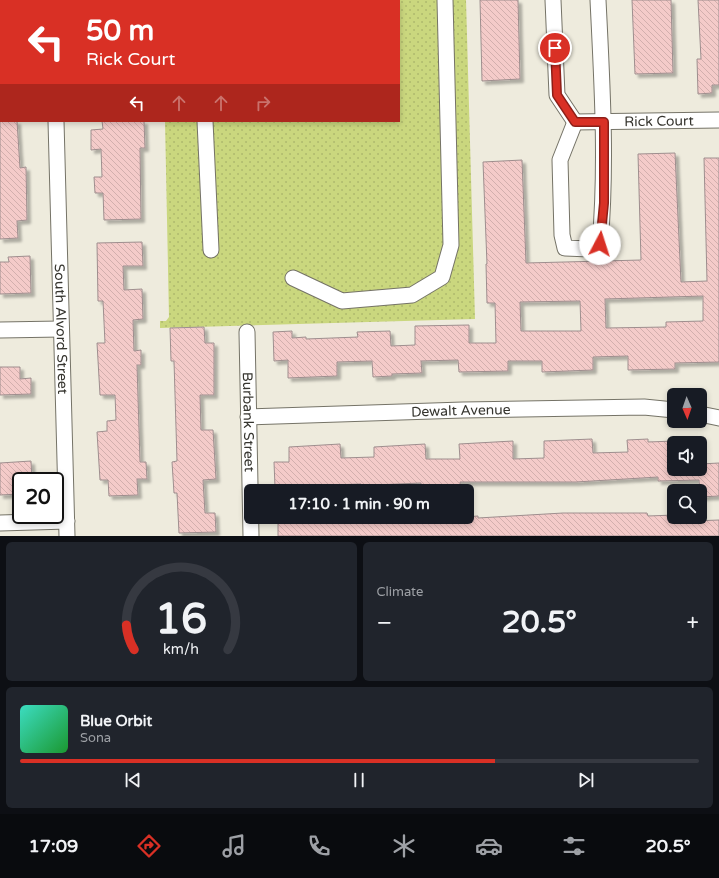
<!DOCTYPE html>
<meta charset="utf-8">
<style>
:root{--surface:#171b24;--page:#20242c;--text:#f1f3f6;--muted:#9ea1a6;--line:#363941;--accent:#d93025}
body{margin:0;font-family:"Varela Round",sans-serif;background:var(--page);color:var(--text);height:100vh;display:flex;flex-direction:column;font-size:15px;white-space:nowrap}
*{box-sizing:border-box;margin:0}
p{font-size:13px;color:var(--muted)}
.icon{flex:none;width:22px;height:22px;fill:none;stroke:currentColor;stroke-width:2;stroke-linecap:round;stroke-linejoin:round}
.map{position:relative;height:536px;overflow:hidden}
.panel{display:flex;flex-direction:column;gap:6px;padding:6px;background:#0d0f14;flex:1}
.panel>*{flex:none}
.top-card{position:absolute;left:0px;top:0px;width:400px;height:122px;box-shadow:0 2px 6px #0003;background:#d93025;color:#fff;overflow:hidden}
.needle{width:26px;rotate:178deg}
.fabs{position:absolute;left:667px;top:388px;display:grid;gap:8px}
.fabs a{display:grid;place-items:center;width:40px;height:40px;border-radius:6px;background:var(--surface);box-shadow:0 2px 6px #0003;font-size:20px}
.speed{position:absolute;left:12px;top:472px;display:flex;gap:8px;font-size:20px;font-weight:700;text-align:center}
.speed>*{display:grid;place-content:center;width:52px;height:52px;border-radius:50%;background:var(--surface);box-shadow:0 2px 6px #0003;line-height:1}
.speed .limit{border:2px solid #111;border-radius:6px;background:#fff;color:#111}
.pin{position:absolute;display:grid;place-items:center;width:34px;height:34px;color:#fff;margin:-17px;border:2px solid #fff;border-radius:50%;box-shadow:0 1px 4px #0007}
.me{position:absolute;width:44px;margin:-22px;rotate:5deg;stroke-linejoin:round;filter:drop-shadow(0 0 3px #0008)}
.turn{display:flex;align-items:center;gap:14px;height:84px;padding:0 20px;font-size:18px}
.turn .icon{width:52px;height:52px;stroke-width:2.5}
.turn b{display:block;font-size:28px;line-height:34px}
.lanes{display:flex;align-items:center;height:38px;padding:0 20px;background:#0003;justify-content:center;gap:20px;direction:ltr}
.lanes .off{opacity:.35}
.big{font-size:30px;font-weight:800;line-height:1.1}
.panel .card{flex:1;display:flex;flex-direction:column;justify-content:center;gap:6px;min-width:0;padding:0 14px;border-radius:6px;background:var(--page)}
.panel .dial{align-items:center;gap:0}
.dial svg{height:104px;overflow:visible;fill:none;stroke:var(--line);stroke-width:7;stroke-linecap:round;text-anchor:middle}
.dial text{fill:var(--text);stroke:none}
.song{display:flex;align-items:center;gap:12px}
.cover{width:48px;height:48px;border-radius:6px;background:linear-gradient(135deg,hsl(170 70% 55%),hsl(130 70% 35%))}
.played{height:4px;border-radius:2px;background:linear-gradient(90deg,var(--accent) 70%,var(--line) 70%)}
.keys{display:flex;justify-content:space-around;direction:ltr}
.heat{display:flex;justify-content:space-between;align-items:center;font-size:22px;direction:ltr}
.panel .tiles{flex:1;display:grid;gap:6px;grid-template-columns:1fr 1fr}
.card:last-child{grid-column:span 2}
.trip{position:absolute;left:244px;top:484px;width:230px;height:40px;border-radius:6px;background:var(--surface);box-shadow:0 2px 6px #0003;font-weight:800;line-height:40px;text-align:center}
.tabs{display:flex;height:64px;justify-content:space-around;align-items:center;background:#090b0e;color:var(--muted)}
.tabs .icon{width:28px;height:28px}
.tabs .on{color:var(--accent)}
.tabs b{font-size:18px;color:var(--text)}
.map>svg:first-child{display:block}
</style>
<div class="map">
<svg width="719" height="536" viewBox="0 0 719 536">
<defs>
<pattern id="grass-dots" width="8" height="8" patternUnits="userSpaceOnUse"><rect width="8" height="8" fill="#cad77e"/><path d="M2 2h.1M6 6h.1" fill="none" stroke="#aeb96d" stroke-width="1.8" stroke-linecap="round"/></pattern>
<pattern id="building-back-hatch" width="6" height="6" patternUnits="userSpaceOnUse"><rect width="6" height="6" fill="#f4cbc9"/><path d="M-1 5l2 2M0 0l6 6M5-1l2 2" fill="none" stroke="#d2afad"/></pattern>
<filter id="shadow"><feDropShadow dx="3.5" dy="3.5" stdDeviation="1" flood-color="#0004"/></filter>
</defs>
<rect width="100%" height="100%" fill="#eeebdd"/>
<path fill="url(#grass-dots)" d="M 163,0 L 466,0 L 475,319 L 160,328 L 160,321 L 166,321 L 169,317 L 165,121 L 399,121 L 399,1 Z"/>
<path fill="url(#building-back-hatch)" stroke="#9e8e8e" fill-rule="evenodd" filter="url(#shadow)" d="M 480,0 L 518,0 L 520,79 L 482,81 Z
M 632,0 L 671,0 L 673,73 L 635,74 Z
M 698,0 L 719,0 L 719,85 L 712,85 L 712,93 L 698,94 L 697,59 L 701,59 Z
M 0,121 L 17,121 L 20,168 L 26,167 L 27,220 L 17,221 L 18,238 L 0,239 Z
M 102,121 L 144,121 L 145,148 L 140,148 L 141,219 L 104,220 L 103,193 L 95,193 L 94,177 L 102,177 L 101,149 L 91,150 L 91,130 L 103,129 Z
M 675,153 L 681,282 L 707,281 L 704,158 L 719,158 L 719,362 L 675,363 L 675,369 L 628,370 L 628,356 L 593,357 L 593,370 L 542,372 L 542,361 L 508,361 L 508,371 L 459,372 L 458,360 L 421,361 L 422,373 L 392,374 L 392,376 L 373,377 L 372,361 L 337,362 L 337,376 L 288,378 L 288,360 L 274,361 L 273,332 L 292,331 L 292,338 L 306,337 L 306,339 L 358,337 L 357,332 L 390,331 L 391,346 L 415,345 L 415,326 L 469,325 L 469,343 L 496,343 L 495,303 L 487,303 L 486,264 L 487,264 L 483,162 L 522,160 L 526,263 L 641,260 L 638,154 ZM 703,296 L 703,321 L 666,322 L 666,327 L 606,328 L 605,299 ZM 580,301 L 581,331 L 521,331 L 520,302 Z
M 142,242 L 143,266 L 123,266 L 124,290 L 142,289 L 143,319 L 133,320 L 134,351 L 141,350 L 141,365 L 137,365 L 140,462 L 146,462 L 147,479 L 137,479 L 138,495 L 109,496 L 108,480 L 100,480 L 97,432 L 107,431 L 107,421 L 116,420 L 115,395 L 100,395 L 97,343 L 105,343 L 103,301 L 98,301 L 97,243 Z
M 30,256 L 31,293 L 0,294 L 0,262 L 9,262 L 8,257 Z
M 204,327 L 205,343 L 214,343 L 214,395 L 200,395 L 201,430 L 213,430 L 216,479 L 203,480 L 205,513 L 215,513 L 216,532 L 179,533 L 177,493 L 174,493 L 172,462 L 177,461 L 174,361 L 171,361 L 170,328 Z
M 0,367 L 20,367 L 20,379 L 31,378 L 31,394 L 0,395 Z
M 592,439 L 593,453 L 628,452 L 627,440 L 648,439 L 648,442 L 674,441 L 674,469 L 700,469 L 700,464 L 719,463 L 719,496 L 700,497 L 699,480 L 658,481 L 658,477 L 576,482 L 460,482 L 461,488 L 421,491 L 421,483 L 376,485 L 376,490 L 361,491 L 361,484 L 275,487 L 274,462 L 289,462 L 289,447 L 340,444 L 341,458 L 374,457 L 374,447 L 425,444 L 426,459 L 460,459 L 459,444 L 513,441 L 513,459 L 544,458 L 544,441 Z
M 31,461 L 32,481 L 21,481 L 20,494 L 0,495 L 0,463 Z
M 563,513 L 647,513 L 648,516 L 674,515 L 674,517 L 693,517 L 693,521 L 719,520 L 719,536 L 278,536 L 278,517 L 312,517 L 313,521 L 362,519 L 362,517 L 438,517 L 438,519 L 478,516 L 478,518 Z"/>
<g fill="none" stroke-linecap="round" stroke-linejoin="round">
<g stroke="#757367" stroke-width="17">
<g id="minor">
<path d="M 53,0 L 54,1"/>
<path d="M 200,0 L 200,1"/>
<path d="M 553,0 L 557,95 L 575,122"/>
<path id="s1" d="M 56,121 L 67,536"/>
<path d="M 205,121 L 211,250"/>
<path d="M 575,122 L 560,160 L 562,235 L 565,248 L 590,249 L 600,244 C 607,163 602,82 598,0"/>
<path id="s2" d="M 575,122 L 719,120"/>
<path d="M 293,278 L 342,301 L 412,295 L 442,277 L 451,245 L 445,0"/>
<path d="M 0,330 L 61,329"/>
<path id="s3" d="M 247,332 L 251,536"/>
<path d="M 700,414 L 719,418"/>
<path id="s4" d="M 248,417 L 463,410 L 644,407 L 674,410"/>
<path d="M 0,523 L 67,521"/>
</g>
</g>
<use href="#minor" stroke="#fff" stroke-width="15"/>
</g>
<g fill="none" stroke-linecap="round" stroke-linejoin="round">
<g stroke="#8d1f18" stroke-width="10">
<path id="route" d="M 555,48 L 557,95 L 575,122 L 604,122 L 604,203 L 600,244"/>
</g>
<use href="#route" stroke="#d93025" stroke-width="7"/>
</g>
<g text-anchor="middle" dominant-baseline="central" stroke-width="4" stroke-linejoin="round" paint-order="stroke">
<g font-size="14" fill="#36352f" stroke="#eeebdd">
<text stroke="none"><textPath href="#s2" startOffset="84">Rick Court</textPath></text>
<text stroke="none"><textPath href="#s1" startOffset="208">South Alvord Street</textPath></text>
<text stroke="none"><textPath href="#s4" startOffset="213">Dewalt Avenue</textPath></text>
<text stroke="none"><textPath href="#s3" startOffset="90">Burbank Street</textPath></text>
</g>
</g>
</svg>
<div class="fabs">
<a><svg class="needle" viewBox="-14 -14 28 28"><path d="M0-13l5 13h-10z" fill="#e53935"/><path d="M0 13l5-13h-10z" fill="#9ea1a6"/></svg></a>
<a><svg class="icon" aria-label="sound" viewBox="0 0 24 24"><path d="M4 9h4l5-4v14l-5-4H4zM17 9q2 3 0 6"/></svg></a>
<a><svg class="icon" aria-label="search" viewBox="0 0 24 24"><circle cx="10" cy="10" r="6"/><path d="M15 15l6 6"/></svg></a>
</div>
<div class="speed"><div class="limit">20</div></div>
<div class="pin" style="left:555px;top:48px;background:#d93025"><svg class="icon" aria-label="arrive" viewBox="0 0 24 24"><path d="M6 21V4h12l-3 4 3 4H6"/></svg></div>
<svg class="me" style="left:600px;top:244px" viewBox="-20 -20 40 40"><circle r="19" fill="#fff"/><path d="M0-13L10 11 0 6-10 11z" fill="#d93025"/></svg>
<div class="trip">17:10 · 1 min · 90 m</div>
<div class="top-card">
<div class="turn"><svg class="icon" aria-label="left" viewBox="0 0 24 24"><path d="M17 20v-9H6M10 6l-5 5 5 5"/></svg><div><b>50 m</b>Rick Court</div></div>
<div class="lanes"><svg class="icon" aria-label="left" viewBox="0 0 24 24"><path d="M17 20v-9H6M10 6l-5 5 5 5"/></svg><svg class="icon off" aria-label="ahead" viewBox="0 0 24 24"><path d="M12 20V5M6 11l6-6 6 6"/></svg><svg class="icon off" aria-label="ahead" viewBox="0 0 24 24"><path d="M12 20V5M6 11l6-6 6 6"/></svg><svg class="icon off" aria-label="right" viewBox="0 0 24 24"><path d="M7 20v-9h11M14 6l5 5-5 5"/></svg></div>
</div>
</div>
<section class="panel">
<div class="tiles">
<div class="card dial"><svg viewBox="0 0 100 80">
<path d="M14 69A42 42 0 1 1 86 69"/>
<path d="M14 69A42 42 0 0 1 8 50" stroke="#d93025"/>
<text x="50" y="56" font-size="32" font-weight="700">16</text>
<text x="50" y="72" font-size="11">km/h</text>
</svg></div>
<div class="card"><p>Climate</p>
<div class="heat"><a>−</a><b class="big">20.5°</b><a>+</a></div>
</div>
<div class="card">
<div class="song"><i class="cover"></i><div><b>Blue Orbit</b><p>Sona</p></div></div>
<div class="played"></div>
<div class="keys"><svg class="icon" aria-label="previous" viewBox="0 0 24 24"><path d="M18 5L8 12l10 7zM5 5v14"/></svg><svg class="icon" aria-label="pause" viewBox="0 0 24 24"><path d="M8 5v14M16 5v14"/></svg><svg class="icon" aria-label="next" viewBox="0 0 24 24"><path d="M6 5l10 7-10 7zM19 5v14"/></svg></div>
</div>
</div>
</section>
<nav class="tabs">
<b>17:09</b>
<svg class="icon on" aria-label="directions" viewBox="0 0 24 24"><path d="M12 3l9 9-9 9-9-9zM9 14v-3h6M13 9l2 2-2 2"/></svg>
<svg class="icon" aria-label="music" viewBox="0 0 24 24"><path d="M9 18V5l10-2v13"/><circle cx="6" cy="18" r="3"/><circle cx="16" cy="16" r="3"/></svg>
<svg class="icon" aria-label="phone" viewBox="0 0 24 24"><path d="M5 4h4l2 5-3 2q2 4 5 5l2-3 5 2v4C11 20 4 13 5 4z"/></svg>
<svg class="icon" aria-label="climate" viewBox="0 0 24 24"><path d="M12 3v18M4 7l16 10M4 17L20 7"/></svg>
<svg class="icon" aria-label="car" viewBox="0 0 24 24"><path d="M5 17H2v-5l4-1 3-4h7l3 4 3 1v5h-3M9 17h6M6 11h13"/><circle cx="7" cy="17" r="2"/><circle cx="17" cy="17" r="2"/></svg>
<svg class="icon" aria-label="filters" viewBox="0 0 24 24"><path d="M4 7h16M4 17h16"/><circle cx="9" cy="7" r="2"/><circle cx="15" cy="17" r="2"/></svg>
<b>20.5°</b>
</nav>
